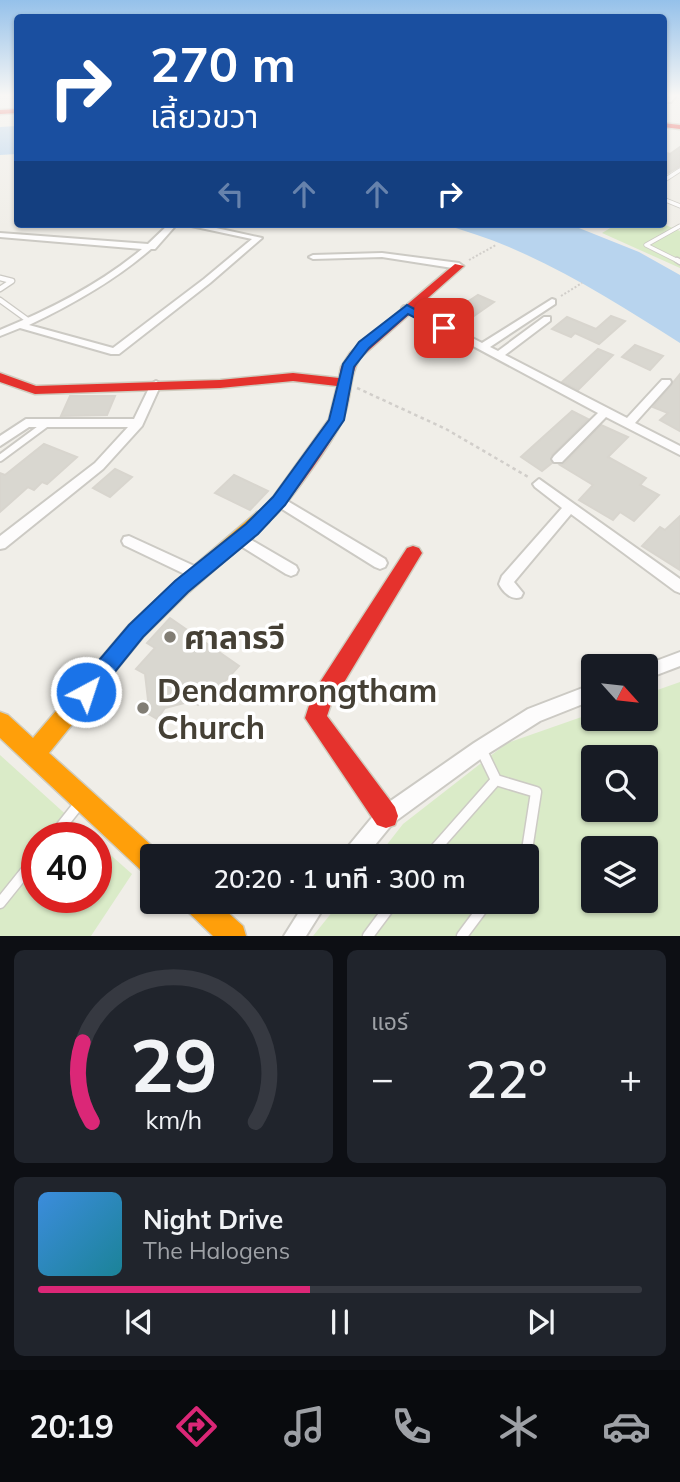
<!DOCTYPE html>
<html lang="th">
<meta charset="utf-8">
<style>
:root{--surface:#171b24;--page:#20242c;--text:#f1f3f6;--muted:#9ea1a6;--line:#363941;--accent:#db2777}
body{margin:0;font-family:Mulish,"Noto Sans Thai",sans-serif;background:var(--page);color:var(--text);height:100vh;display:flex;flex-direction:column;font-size:26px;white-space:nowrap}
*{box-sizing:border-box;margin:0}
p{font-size:23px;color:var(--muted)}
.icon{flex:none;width:38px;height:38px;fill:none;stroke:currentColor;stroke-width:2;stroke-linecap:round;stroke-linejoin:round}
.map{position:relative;height:936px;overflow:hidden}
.drawer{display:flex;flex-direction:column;gap:14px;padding:14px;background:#0d0f14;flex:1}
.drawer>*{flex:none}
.top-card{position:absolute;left:14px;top:14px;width:653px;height:214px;border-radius:7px;box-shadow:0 2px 5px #0004;background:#1a4fa0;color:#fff;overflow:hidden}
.needle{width:46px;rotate:117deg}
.buttons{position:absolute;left:581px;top:654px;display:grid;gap:14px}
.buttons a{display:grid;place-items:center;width:77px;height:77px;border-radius:7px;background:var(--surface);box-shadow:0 2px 5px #0004;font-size:35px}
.speed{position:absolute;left:21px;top:822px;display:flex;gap:14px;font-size:35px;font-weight:700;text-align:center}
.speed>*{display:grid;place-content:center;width:91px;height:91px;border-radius:50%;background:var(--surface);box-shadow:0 2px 5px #0004;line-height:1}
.speed .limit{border:10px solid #d22;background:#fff;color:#111}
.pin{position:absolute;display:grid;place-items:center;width:60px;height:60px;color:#fff;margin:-30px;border-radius:14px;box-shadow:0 4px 10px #0006}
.me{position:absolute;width:77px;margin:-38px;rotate:40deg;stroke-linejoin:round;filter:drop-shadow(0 0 5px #0008)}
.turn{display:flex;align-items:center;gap:24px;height:147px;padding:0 21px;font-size:32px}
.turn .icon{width:91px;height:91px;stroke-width:2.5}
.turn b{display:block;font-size:49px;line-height:60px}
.lanes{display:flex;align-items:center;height:66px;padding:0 21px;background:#0003;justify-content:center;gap:35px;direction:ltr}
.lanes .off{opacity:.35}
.big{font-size:52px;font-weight:600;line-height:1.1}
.drawer .card{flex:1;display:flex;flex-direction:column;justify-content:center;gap:10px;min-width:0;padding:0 24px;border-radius:10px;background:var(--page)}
.drawer .dial{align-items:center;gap:0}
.dial svg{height:182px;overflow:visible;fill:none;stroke:var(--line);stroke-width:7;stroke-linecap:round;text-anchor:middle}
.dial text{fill:var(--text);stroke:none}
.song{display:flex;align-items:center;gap:21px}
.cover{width:84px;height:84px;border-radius:10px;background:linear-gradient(135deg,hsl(210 70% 55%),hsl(190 70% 35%))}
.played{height:7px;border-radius:4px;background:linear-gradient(90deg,var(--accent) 45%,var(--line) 45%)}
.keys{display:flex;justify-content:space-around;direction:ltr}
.heat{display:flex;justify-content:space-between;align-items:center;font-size:38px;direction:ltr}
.drawer .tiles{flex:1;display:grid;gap:14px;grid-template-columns:1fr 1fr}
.card:last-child{grid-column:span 2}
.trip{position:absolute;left:140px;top:844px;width:399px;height:70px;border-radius:7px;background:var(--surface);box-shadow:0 2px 5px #0004;font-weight:600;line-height:70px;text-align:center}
.menu{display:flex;height:112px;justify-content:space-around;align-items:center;background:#090b0e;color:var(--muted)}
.menu .icon{width:49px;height:49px}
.menu .current{color:var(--accent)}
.menu b{font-size:32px;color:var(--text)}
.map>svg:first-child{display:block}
</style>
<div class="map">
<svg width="680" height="936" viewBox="0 0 680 936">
<rect width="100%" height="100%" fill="#f0eee8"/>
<path fill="#daebc8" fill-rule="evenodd" d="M 617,224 L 663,224 L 680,231 L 680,268 L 602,233 Z
M 680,682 L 680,936 L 313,936 L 341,901 L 527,901 L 527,856 L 378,856 L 403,824 L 507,743 L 593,713 L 593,719 L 646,719 L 646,694 ZM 593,758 L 646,758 L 646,810 L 593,810 ZM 593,849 L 646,849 L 646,901 L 593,901 Z
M 0,755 L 92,838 L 37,838 L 37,898 L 96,898 L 96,842 L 132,874 L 91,936 L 0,936 Z"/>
<path fill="#b8d4ee" d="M 17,126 L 17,154 L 0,155 L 0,127 Z
M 443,224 L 569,224 L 639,252 L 680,275 L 680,343 C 625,308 570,273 509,247 C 488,238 465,231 443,224 Z"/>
<path fill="#d9d7d0" stroke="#d8d5ce" stroke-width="2" d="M 680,147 L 680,166 L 663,176 L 663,152 L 670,154 Z
M 478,295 L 494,302 L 458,327 L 442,319 Z
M 611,316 L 625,321 L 599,344 L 575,333 L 571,337 L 552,329 L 567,317 L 596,329 Z
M 635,345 L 663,356 L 650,370 L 622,357 Z
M 598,349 L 613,355 L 578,390 L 562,382 Z
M 680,374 L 680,431 L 660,420 L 668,413 L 653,407 Z
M 70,396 L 115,396 L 107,415 L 61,416 Z
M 572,411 L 588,419 L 552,455 L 552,463 L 542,471 L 521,457 Z
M 601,425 L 628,437 L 608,457 L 646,478 L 640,485 L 659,495 L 634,521 L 620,512 L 613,520 L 579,500 L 593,485 L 560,465 L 564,464 Z
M 44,444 L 77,457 L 47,484 L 42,482 L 34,490 L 28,487 L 0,512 L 0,473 L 5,475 Z
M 115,469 L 132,477 L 110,497 L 93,488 Z
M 234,475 L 268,491 L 250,510 L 215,493 Z
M 680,516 L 680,570 L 642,546 L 660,527 L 665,530 Z
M 170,618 L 239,666 L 220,687 L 215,683 L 198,705 L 192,701 L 165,708 L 157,719 L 140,709 L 148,700 L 145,674 L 136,669 L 155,648 L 147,643 Z"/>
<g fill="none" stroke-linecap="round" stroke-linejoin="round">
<g stroke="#cccac4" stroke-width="5">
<path id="lane-far3" d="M 663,181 L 680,170
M 663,199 L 680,206
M 680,226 L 646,245 L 680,262"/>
</g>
<g stroke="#cccac4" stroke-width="7">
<path id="lane-far2" d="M 677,260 L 680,262
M 0,278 L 12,281 L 0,289
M 0,300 L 29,321"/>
</g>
<g stroke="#cccac4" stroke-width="10">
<path id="lane-far1" d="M 0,458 L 46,424"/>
</g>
<g stroke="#cccac4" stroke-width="13">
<path id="lane" d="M 481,749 L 496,780 L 536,792 L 527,850 L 523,856
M 52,838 L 79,804
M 429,856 L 496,780
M 0,903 L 37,857
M 368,936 L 394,901
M 462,936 L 488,901"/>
</g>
<g stroke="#cccac4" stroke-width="4">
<path id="street" d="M 671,95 L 676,95 L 671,102 L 667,102 Z
M 169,224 L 177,224 L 155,249 L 151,249 C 114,281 73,304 29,325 L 113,348 L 204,279 L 252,239 L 182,224 L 198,224 L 262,238 L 210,283 L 119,354 L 111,354 L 20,328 L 0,336 L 0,330 C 51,309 100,284 142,249 L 0,237 L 0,233 L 148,244 Z
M 382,253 L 459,263 L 463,266 L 459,269 L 382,257 L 313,259 L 309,257 L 313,255 Z
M 552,299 L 555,300 L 555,304 L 490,347 L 498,351 L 544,317 L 550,317 L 550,321 L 505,355 L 627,418 L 662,380 L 670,380 L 671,382 L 670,384 L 635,423 L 680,446 L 680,455 L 606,417 L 562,462 L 554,462 L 552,459 L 554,456 L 598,413 L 402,308 L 404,306 L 410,306 L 482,343 Z
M 156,381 L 161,384 L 142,426 L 103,469 L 5,548 L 0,549 L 0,536 L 95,463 L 128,427 L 29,427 L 0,446 L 0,436 L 26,419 L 134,419 L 151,384 Z
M 539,479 L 680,579 L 680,593 L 675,591 L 571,514 L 514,582 L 523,593 L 521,597 C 512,601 503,592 499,584 L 502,576 L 562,508 L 535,487 L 533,484 Z
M 279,496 L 385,559 L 387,563 L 385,567 L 380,569 L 375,567 L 274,504 L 273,501 L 274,498 Z
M 241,534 L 296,566 L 298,570 L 296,574 L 291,576 L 286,574 L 236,543 L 234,539 L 236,535 Z
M 129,536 L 203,570 L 205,574 L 203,578 L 198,580 L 193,578 L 124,545 L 122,541 L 124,537 Z
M 680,652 L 680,666 L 646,679 L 646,667 L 640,667 Z
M 593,684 L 593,700 L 540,721 L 486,755 L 393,823 L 366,856 L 343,856 L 346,849 L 379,809 L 474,743 L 528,709 Z
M 306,901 L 328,901 L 306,936 L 284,936 Z"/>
</g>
<g stroke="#cfccbf" stroke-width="3">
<path id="slow" d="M 263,511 L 269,512 L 271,517 L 269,522 L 189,592 L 143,637 L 49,753 L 161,854 L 152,856 L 152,876 L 143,872 L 0,738 L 0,712 L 8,715 L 33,738 L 129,625 L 175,582 L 257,512 Z
M 182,901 L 215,901 L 243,926 L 246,936 L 213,936 L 186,910 Z"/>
</g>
<g stroke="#cfccbf" stroke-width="3">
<path id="jam" d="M 18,109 L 18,113 L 0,114 L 0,110 Z
M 663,123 L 680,125 L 680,129 L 663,127 Z
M 455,264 L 464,266 L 360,358 C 348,377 352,402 342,421 C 335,438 281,516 267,522 C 263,524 262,523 257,522 L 255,517 L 273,497 L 329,419 L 337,386 L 293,381 L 220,388 L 35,394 L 0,382 L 0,373 L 36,386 L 220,380 L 293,373 L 339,378 L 341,367 L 350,353 Z
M 413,546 L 419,548 L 422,553 L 331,704 L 327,716 L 395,807 L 398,816 L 395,825 L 386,828 L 377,825 L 305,718 L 313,693 L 407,548 Z"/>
</g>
<path stroke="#d1ceca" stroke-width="2" stroke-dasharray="2 2" stroke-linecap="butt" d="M 469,260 L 496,245
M 561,296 L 582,283"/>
<path stroke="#d1ceca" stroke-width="2.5" stroke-dasharray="3.5 3.5" stroke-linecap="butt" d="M 357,388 L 446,429 L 530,478"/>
<use href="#lane-far3" stroke="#fdfcfc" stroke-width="3.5"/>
<use href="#lane-far2" stroke="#fdfcfc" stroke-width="4.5"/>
<use href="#lane-far1" stroke="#fdfcfc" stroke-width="6"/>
<use href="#lane" stroke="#fdfcfc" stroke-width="10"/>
<use href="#street" fill="#fdfcfc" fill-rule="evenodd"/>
<use href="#slow" fill="#ff9f0a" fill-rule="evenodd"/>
<use href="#jam" fill="#e5322d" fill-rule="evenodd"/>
</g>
<linearGradient id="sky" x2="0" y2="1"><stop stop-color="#95c1ea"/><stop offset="0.42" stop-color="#f8f7f5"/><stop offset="1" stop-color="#f8f7f5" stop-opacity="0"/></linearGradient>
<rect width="680" height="227" fill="url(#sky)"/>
<path fill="#1a73e8" stroke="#114b97" stroke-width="2" d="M 407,305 L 450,328 L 444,332 L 440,331 L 408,314 L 369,348 L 354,367 L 344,420 L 285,505 L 258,534 L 188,592 L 143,637 L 93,699 L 86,702 L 78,699 L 75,692 L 78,685 L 129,625 L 175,581 L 246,524 L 273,497 L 329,420 L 343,364 L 359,342 Z"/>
<g fill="#817d74" stroke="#fff" stroke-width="2.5">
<circle cx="170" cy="637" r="7"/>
<circle cx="143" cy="708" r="7"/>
</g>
<g text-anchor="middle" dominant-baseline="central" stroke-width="7" stroke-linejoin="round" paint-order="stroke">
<g font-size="32" font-weight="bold" fill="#454035" stroke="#fff" text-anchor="start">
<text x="184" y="637">ศาลารวี</text>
<text x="157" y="690">Dendamrongtham<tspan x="157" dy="37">Church</tspan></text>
</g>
</g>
</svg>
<div class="buttons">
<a><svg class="needle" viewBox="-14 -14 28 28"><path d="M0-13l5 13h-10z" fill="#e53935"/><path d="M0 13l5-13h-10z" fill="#9ea1a6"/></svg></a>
<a><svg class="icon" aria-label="search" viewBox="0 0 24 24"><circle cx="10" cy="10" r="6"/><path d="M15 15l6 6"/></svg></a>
<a><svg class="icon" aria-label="layers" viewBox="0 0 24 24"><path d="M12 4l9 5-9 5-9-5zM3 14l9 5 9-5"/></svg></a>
</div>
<div class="speed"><div class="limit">40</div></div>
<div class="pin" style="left:444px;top:328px;background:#d93025"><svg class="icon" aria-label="arrive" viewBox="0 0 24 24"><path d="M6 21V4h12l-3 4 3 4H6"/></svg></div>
<svg class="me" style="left:86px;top:692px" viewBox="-20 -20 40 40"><circle r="17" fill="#1a73e8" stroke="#fff" stroke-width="3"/><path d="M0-11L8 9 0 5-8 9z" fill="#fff"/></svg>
<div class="trip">20:20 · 1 นาที · 300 m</div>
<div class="top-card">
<div class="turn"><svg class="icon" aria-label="right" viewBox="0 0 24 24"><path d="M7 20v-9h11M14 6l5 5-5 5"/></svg><div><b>270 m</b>เลี้ยวขวา</div></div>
<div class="lanes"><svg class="icon off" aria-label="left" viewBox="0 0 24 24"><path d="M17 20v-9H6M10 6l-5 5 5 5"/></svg><svg class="icon off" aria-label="ahead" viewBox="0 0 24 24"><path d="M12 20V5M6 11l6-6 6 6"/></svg><svg class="icon off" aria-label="ahead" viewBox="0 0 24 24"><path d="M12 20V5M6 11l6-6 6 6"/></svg><svg class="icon" aria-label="right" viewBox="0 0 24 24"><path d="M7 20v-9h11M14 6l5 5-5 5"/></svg></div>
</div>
</div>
<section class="drawer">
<div class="tiles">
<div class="card dial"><svg viewBox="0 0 100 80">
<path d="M14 69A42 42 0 1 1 86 69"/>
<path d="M14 69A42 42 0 0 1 10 34" stroke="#db2777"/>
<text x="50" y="56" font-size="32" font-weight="700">29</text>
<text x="50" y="72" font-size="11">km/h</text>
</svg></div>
<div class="card"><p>แอร์</p>
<div class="heat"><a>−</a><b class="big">22°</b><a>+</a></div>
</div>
<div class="card">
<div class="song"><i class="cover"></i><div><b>Night Drive</b><p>The Halogens</p></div></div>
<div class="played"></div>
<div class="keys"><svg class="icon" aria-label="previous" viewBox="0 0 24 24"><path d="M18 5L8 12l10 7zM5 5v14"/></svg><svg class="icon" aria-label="pause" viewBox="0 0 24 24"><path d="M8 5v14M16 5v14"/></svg><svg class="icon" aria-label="next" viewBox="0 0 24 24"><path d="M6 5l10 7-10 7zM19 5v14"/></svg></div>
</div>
</div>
</section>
<nav class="menu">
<b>20:19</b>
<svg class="icon current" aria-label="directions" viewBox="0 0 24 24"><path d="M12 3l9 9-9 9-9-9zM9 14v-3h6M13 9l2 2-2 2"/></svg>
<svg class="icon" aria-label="music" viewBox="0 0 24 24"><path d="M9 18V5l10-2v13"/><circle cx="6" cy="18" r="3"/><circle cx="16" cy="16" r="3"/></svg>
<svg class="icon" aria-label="phone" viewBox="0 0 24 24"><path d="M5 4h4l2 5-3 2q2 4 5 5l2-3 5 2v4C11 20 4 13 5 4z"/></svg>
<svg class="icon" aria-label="climate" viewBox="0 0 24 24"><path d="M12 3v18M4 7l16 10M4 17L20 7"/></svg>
<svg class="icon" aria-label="car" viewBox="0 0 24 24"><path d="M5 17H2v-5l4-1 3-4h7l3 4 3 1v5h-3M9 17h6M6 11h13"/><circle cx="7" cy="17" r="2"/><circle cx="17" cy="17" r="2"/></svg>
</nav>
